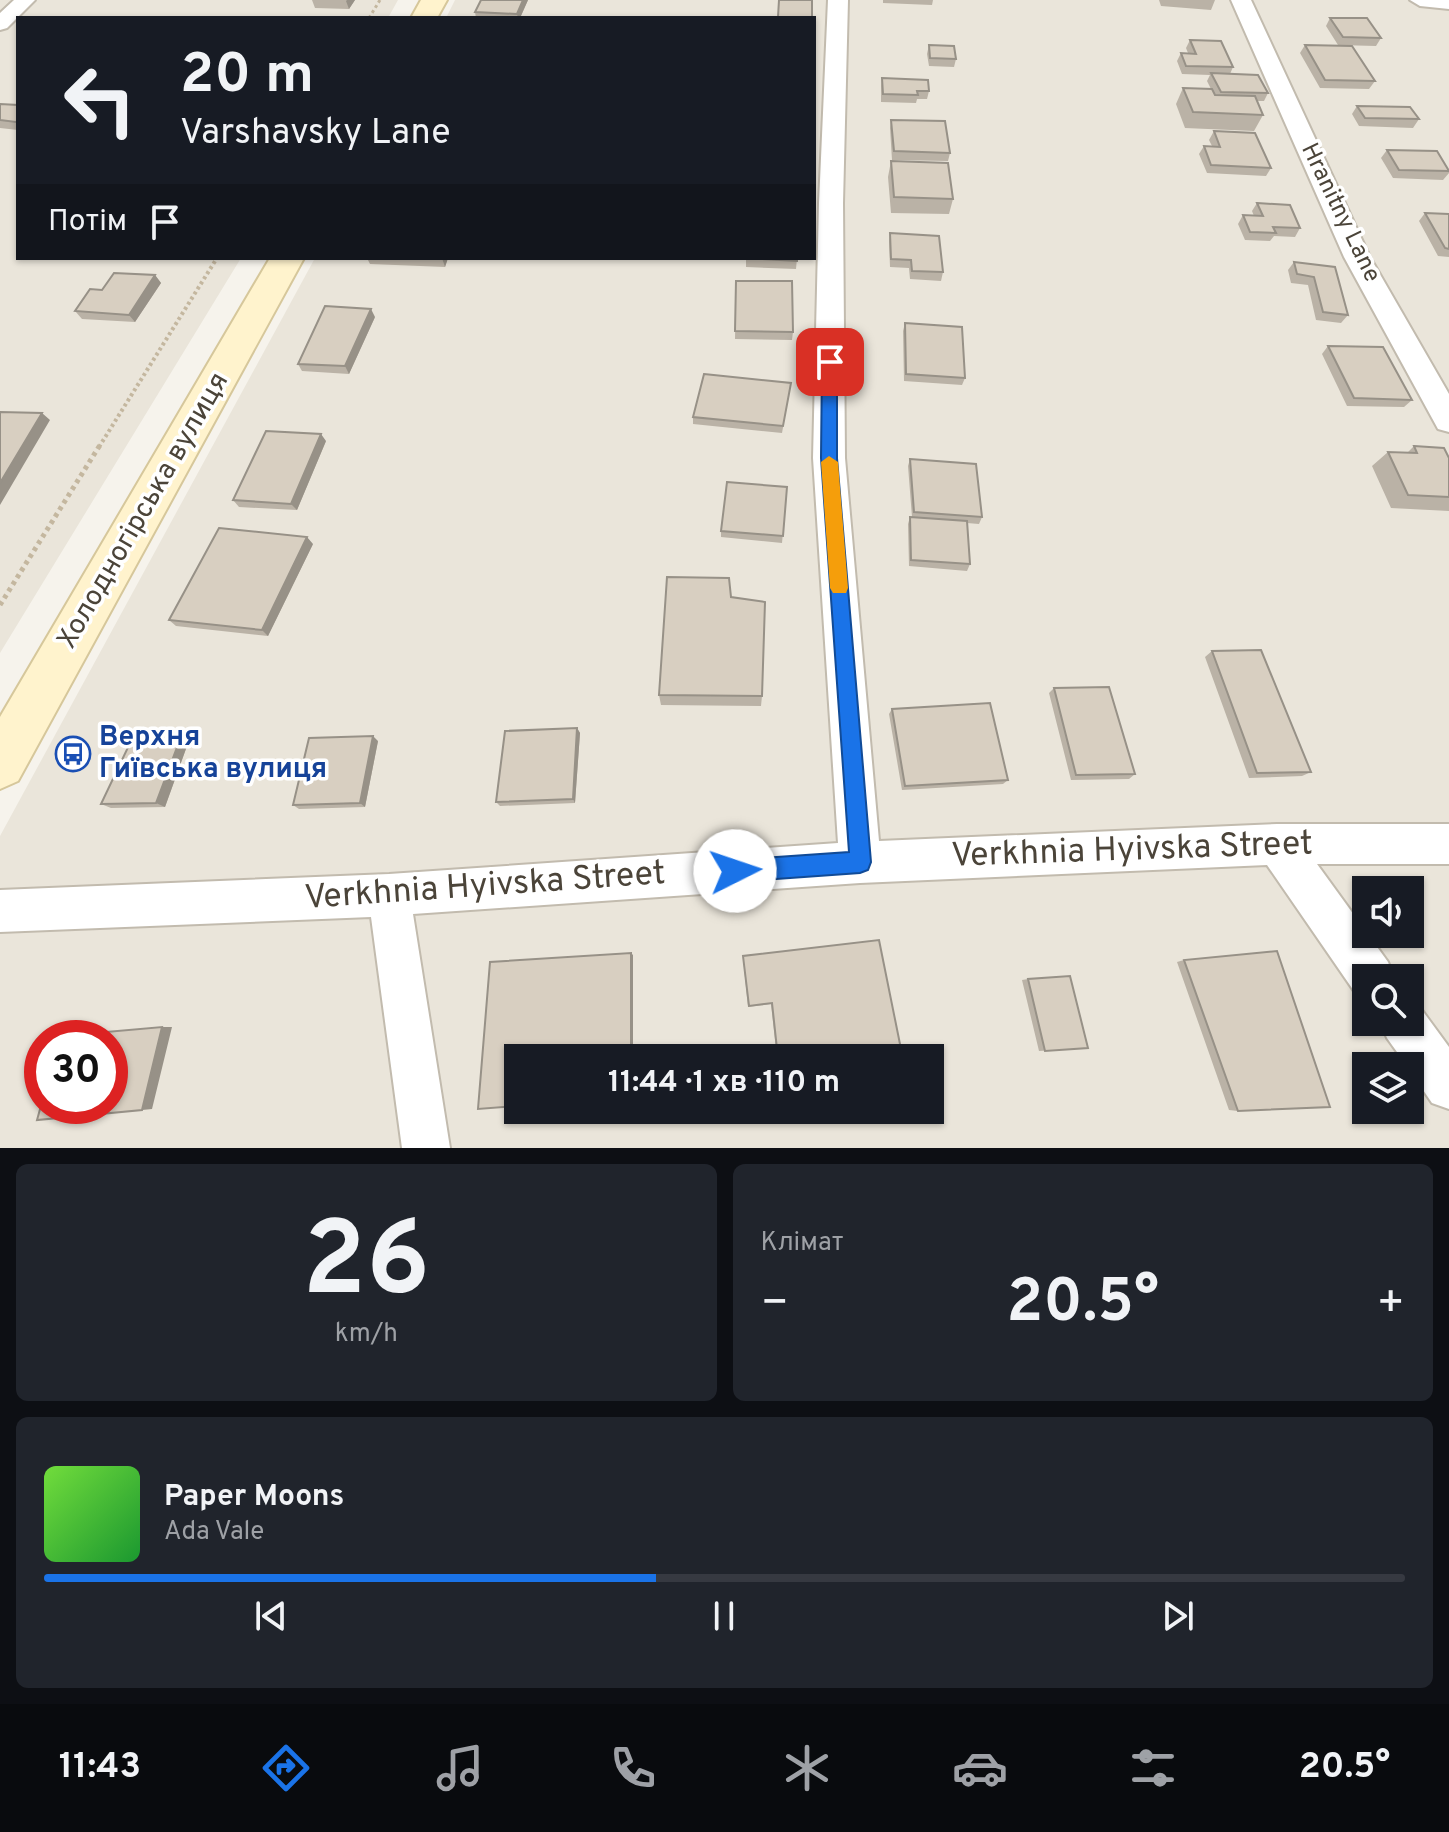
<!DOCTYPE html>
<html lang="uk">
<meta charset="utf-8">
<style>
:root{--surface:#171b24;--page:#20242c;--text:#f1f3f6;--muted:#9ea1a6;--line:#363941;--accent:#1a73e8}
body{margin:0;font-family:Overpass,sans-serif;background:var(--page);color:var(--text);height:100vh;display:flex;flex-direction:column;font-size:30px;white-space:nowrap}
*{box-sizing:border-box;margin:0}
p{font-size:26px;color:var(--muted)}
.icon{flex:none;width:44px;height:44px;fill:none;stroke:currentColor;stroke-width:2;stroke-linecap:round;stroke-linejoin:round}
.map{position:relative;height:1148px;overflow:hidden}
.drawer{display:flex;flex-direction:column;gap:16px;padding:16px;background:#0d0f14;flex:1}
.drawer>*{flex:none}
.top-card{position:absolute;left:16px;top:16px;width:800px;height:244px;border-radius:0px;box-shadow:0 2px 6px #0004;background:#171b24;color:var(--text);overflow:hidden}
.fabs{position:absolute;left:1352px;top:876px;display:grid;gap:16px}
.fabs a{display:grid;place-items:center;width:72px;height:72px;border-radius:0px;background:var(--surface);box-shadow:0 2px 6px #0004;font-size:40px}
.speed{position:absolute;left:24px;top:1020px;display:flex;gap:16px;font-size:40px;font-weight:700;text-align:center}
.speed>*{display:grid;place-content:center;width:104px;height:104px;border-radius:50%;background:var(--surface);box-shadow:0 2px 6px #0004;line-height:1}
.speed .limit{border:12px solid #d22;background:#fff;color:#111}
.pin{position:absolute;display:grid;place-items:center;width:68px;height:68px;color:#fff;margin:-34px;border-radius:16px;box-shadow:0 4px 12px #0006}
.me{position:absolute;width:88px;margin:-44px;rotate:86deg;stroke-linejoin:round;filter:drop-shadow(0 0 6px #0008)}
.turn{display:flex;align-items:center;gap:28px;height:168px;padding:0 32px;font-size:36px}
.turn .icon{width:104px;height:104px;stroke-width:2.5}
.turn b{display:block;font-size:56px;line-height:68px}
.then{display:flex;align-items:center;height:76px;padding:0 32px;background:#0003;gap:16px;font-size:30px}
.big{font-size:60px;font-weight:700;line-height:1.1}
.drawer .widget{flex:1;display:flex;flex-direction:column;justify-content:center;gap:12px;min-width:0;padding:0 28px;border-radius:12px;background:var(--page)}
.drawer .dial{align-items:center;gap:0}
.dial b{font-size:104px;line-height:1}
.song{display:flex;align-items:center;gap:24px}
.cover{width:96px;height:96px;border-radius:12px;background:linear-gradient(135deg,hsl(100 70% 55%),hsl(130 70% 35%))}
.played{height:8px;border-radius:4px;background:linear-gradient(90deg,var(--accent) 45%,var(--line) 45%)}
.keys{display:flex;justify-content:space-around;direction:ltr}
.heat{display:flex;justify-content:space-between;align-items:center;font-size:44px;direction:ltr}
.drawer .tiles{flex:1;display:grid;gap:16px;grid-template-columns:1fr 1fr}
.widget:last-child{grid-column:span 2}
.trip{position:absolute;left:504px;top:1044px;width:440px;height:80px;border-radius:0px;background:var(--surface);box-shadow:0 2px 6px #0004;font-weight:700;line-height:80px;text-align:center}
.menu{display:flex;height:128px;justify-content:space-around;align-items:center;background:#090b0e;color:var(--muted)}
.menu .icon{width:56px;height:56px}
.menu .selected{color:var(--accent)}
.menu b{font-size:36px;color:var(--text)}
.map>svg:first-child{display:block}
</style>
<div class="map">
<svg width="1449" height="1148" viewBox="0 0 1449 1148">
<rect width="100%" height="100%" fill="#f6f3ec"/>
<path fill="#eae5da" fill-rule="evenodd" d="M 0,0 L 398,0 L 388,18 L 18,18 L 18,258 L 241,258 L 0,653 Z
M 455,0 L 1449,0 L 1449,1148 L 0,1148 L 0,836 L 315,258 L 814,258 L 814,18 L 446,18 ZM 1366,890 L 1410,890 L 1410,934 L 1366,934 ZM 1366,978 L 1410,978 L 1410,1022 L 1366,1022 ZM 42,1038 L 110,1038 L 110,1106 L 42,1106 ZM 518,1058 L 930,1058 L 930,1110 L 518,1110 ZM 1366,1066 L 1410,1066 L 1410,1110 L 1366,1110 Z"/>
<g fill="none" stroke-linecap="round" stroke-linejoin="round">
<g stroke="#c2bbae" stroke-width="4">
<path id="minor" d="M 14,0 L 35,0 L 7,28 L 0,30 L 0,13 Z
M 828,0 L 848,0 L 843,203 L 845,458 L 879,841 L 1277,824 L 1449,824 L 1449,864 L 1317,864 L 1388,962 L 1394,978 L 1366,978 L 1366,998 L 1356,994 L 1267,865 L 860,883 L 413,914 L 450,1148 L 402,1148 L 371,917 L 0,932 L 0,890 L 389,874 L 838,843 L 813,458 L 819,203 Z
M 1231,0 L 1251,0 L 1370,257 L 1449,394 L 1449,432 L 1438,429 L 1344,257 Z
M 1410,0 L 1449,0 L 1449,9 L 1420,6 Z
M 1410,1002 L 1419,1006 L 1449,1047 L 1449,1109 L 1432,1103 L 1410,1071 L 1410,1066 L 1407,1066 L 1387,1038 L 1380,1022 L 1410,1022 Z"/>
</g>
<g stroke="#d6c79b" stroke-width="4">
<path id="secondary" d="M 421,0 L 447,0 L 437,18 L 411,18 Z
M 270,258 L 304,258 L 18,781 L 0,789 L 0,717 Z"/>
</g>
<path stroke="#c4b79f" stroke-width="3" stroke-dasharray="3 3" stroke-linecap="butt" d="M 369,18 L 380,0"/>
<path stroke="#c4b79f" stroke-width="4" stroke-dasharray="3 3" stroke-linecap="butt" d="M 99,447 L 217,258"/>
<path stroke="#c4b79f" stroke-width="5" stroke-dasharray="4 4" stroke-linecap="butt" d="M 0,605 L 100,445"/>
<use href="#minor" fill="#fff" fill-rule="evenodd"/>
<use href="#secondary" fill="#fff3cd" fill-rule="evenodd"/>
</g>
<path fill="#bab2a6" d="M 312,0 L 355,0 L 349,9 L 315,8 Z
M 481,0 L 528,0 L 520,18 L 476,18 L 475,12 Z
M 883,0 L 933,0 L 932,5 L 883,3 Z
M 1159,0 L 1215,0 L 1211,10 L 1161,6 Z
M 1330,18 L 1381,38 L 1376,46 L 1338,45 L 1326,26 Z
M 1190,40 L 1233,67 L 1230,74 L 1268,93 L 1264,101 L 1257,101 L 1263,115 L 1254,131 L 1185,128 L 1176,104 L 1183,88 L 1211,89 L 1207,81 L 1210,75 L 1182,74 L 1177,61 L 1181,53 L 1188,53 L 1186,48 Z
M 929,45 L 956,59 L 954,67 L 929,66 L 927,54 Z
M 1305,45 L 1375,81 L 1369,89 L 1320,88 L 1300,53 Z
M 882,78 L 929,91 L 927,99 L 917,99 L 916,103 L 881,102 L 881,86 Z
M 0,104 L 18,105 L 18,130 L 0,128 Z
M 1357,106 L 1419,119 L 1413,128 L 1359,126 L 1352,114 Z
M 891,120 L 950,153 L 948,161 L 892,160 L 890,128 Z
M 1214,131 L 1271,168 L 1266,176 L 1207,173 L 1199,154 L 1204,146 L 1212,146 L 1209,140 Z
M 1387,150 L 1449,170 L 1449,173 L 1443,180 L 1393,178 L 1381,158 Z
M 891,161 L 953,199 L 949,214 L 891,213 L 888,177 Z
M 1257,203 L 1300,228 L 1295,237 L 1274,236 L 1270,241 L 1245,240 L 1238,224 L 1243,215 L 1254,216 L 1252,211 Z
M 1425,213 L 1449,214 L 1449,257 L 1438,256 L 1419,221 Z
M 890,233 L 943,272 L 941,281 L 910,279 L 909,268 L 890,267 L 889,241 Z
M 367,258 L 448,258 L 445,267 L 370,264 Z
M 746,258 L 797,258 L 796,269 L 746,267 Z
M 1294,262 L 1335,267 L 1348,315 L 1341,323 L 1316,320 L 1308,285 L 1291,283 L 1288,270 Z
M 155,275 L 161,283 L 135,322 L 82,319 L 75,311 L 102,290 Z
M 736,281 L 793,332 L 792,340 L 735,339 Z
M 375,317 L 349,374 L 302,371 L 298,364 Z
M 905,323 L 965,378 L 962,385 L 904,381 L 903,331 Z
M 1328,346 L 1412,400 L 1404,407 L 1347,406 L 1322,354 Z
M 791,383 L 782,433 L 693,424 L 693,417 Z
M 326,441 L 297,510 L 239,507 L 233,500 Z
M 1414,446 L 1449,458 L 1449,511 L 1391,508 L 1372,466 L 1388,452 L 1408,452 Z
M 910,459 L 982,517 L 979,524 L 967,523 L 970,564 L 967,571 L 909,566 L 908,524 L 910,517 L 912,517 L 908,466 Z
M 787,487 L 782,543 L 721,537 L 721,531 Z
M 313,544 L 268,636 L 176,626 L 169,620 Z
M 731,597 L 762,696 L 761,706 L 661,705 L 659,695 Z
M 1212,651 L 1311,772 L 1302,776 L 1249,778 L 1205,657 Z
M 1054,688 L 1135,774 L 1129,779 L 1071,780 L 1049,693 Z
M 892,709 L 1008,780 L 1003,784 L 902,790 L 889,714 Z
M 577,728 L 580,733 L 575,803 L 500,806 L 496,802 Z
M 378,741 L 365,807 L 299,809 L 293,805 Z
M 187,746 L 165,807 L 111,808 L 101,804 Z
M 743,958 L 869,1058 L 777,1058 L 771,1004 L 748,1007 Z
M 1184,960 L 1238,1111 L 1229,1110 L 1177,962 Z
M 1028,979 L 1088,1048 L 1039,1051 L 1022,980 Z"/>
<path fill="#979187" d="M 347,0 L 355,0 L 349,9 L 346,1 Z
M 523,0 L 528,0 L 520,18 L 518,18 L 517,14 Z
M 442,258 L 448,258 L 445,267 Z
M 155,275 L 161,283 L 135,322 L 129,315 Z
M 371,309 L 375,317 L 349,374 L 345,366 Z
M 42,413 L 50,420 L 0,505 L 0,483 Z
M 321,434 L 326,441 L 297,510 L 291,504 Z
M 307,537 L 313,544 L 268,636 L 262,630 Z
M 577,728 L 580,733 L 575,803 L 573,799 Z
M 373,736 L 378,741 L 365,807 L 360,803 Z
M 179,742 L 187,746 L 165,807 L 156,803 Z
M 631,953 L 633,955 L 633,1058 L 631,1058 Z
M 162,1027 L 172,1027 L 152,1109 L 142,1110 Z"/>
<path fill="#d8cfc1" stroke="#979187" stroke-width="2" d="M 481,0 L 523,0 L 517,14 L 475,12 Z
M 779,0 L 812,0 L 812,18 L 778,17 Z
M 1330,18 L 1367,18 L 1381,38 L 1343,37 Z
M 1190,40 L 1221,41 L 1233,67 L 1186,66 L 1181,53 L 1196,54 Z
M 929,45 L 954,46 L 956,59 L 930,58 Z
M 1305,45 L 1352,46 L 1375,81 L 1325,80 Z
M 1211,73 L 1258,75 L 1268,93 L 1221,92 Z
M 882,78 L 928,80 L 929,91 L 917,91 L 918,95 L 883,94 Z
M 1183,88 L 1212,89 L 1215,95 L 1255,96 L 1263,115 L 1193,112 Z
M 0,104 L 18,105 L 18,120 L 16,122 L 0,120 Z
M 1357,106 L 1410,107 L 1419,119 L 1365,118 Z
M 891,120 L 945,121 L 950,153 L 894,151 Z
M 1214,131 L 1255,133 L 1271,168 L 1211,165 L 1204,146 L 1220,147 Z
M 1387,150 L 1437,151 L 1449,171 L 1399,170 Z
M 891,161 L 948,163 L 953,199 L 894,197 Z
M 1257,203 L 1290,205 L 1300,228 L 1273,227 L 1276,233 L 1250,232 L 1243,215 L 1263,216 Z
M 1425,213 L 1449,214 L 1449,249 L 1445,248 Z
M 890,233 L 939,236 L 943,272 L 912,271 L 911,260 L 891,259 Z
M 746,258 L 797,258 L 797,261 Z
M 1294,262 L 1335,267 L 1348,315 L 1323,312 L 1314,277 L 1297,274 Z
M 114,273 L 155,275 L 129,315 L 75,311 L 90,289 L 102,290 Z
M 736,281 L 792,281 L 793,332 L 735,331 Z
M 325,306 L 371,309 L 345,366 L 298,364 Z
M 905,323 L 962,327 L 965,378 L 906,374 Z
M 1328,346 L 1383,347 L 1412,400 L 1354,398 Z
M 704,374 L 791,383 L 783,426 L 693,417 Z
M 0,412 L 42,413 L 0,483 Z
M 266,431 L 321,434 L 291,504 L 233,500 Z
M 1414,446 L 1444,448 L 1449,458 L 1449,497 L 1408,495 L 1388,452 L 1417,453 Z
M 910,459 L 976,464 L 982,517 L 914,512 Z
M 727,482 L 787,487 L 783,536 L 721,531 Z
M 910,517 L 967,521 L 970,564 L 911,560 Z
M 219,528 L 307,537 L 262,630 L 169,620 Z
M 667,577 L 729,578 L 731,597 L 765,602 L 762,696 L 659,695 Z
M 1261,650 L 1311,772 L 1257,773 L 1212,651 Z
M 1109,687 L 1135,774 L 1076,775 L 1054,688 Z
M 990,703 L 1008,780 L 905,786 L 892,709 Z
M 577,728 L 573,799 L 496,802 L 505,731 Z
M 373,736 L 360,803 L 293,805 L 309,738 Z
M 131,741 L 179,742 L 156,803 L 101,804 Z
M 879,940 L 902,1054 L 869,1058 L 778,1058 L 772,1003 L 749,1006 L 743,956 Z
M 1277,951 L 1330,1107 L 1238,1111 L 1184,960 Z
M 631,953 L 631,1058 L 518,1058 L 518,1106 L 478,1109 L 490,962 Z
M 1070,976 L 1088,1048 L 1045,1051 L 1028,979 Z
M 162,1027 L 142,1110 L 37,1120 L 42,1102 L 42,1106 L 110,1106 L 110,1038 L 60,1038 L 61,1036 Z"/>
<path fill="#1a73e8" stroke="#114b97" stroke-width="2" d="M 830,357 L 837,362 L 837,458 L 871,862 L 868,870 L 860,873 L 735,882 L 727,879 L 724,871 L 727,863 L 735,860 L 849,852 L 821,458 L 822,362 Z"/>
<path fill="#f59e0b" d="M 829,456 L 838,462 L 848,588 L 846,593 L 833,593 L 830,588 L 821,462 Z"/>
<defs>
<g id="bus-ring" transform="scale(1.8)"><circle r="9.5" fill="#fff" stroke="#1a4fb4" stroke-width="1.5"/><path d="M-5-6H5V4H4V6H2V4H-2V6H-4V4H-5ZM-3.5-4V0h7V-4ZM-3.5 1.2v1.5H-2V1.2ZM2 1.2v1.5H3.5V1.2Z" fill="#1a4fb4"/></g>
</defs>
<g fill-rule="evenodd">
<use href="#bus-ring" x="73" y="754"/>
</g>
<g text-anchor="middle" dominant-baseline="central" stroke-width="7" stroke-linejoin="round" paint-order="stroke">
<g font-size="24" fill="#4b4439" stroke="#fff">
<text transform="translate(1340 213) rotate(64)">Hranitny Lane</text>
</g>
<g font-size="28" fill="#4b4439" stroke="#fff">
<text transform="translate(144 511) rotate(-60)">Холодногірська вулиця</text>
</g>
<g font-size="28" font-weight="bold" fill="#164399" stroke="#fff" text-anchor="start">
<text x="99" y="738">Верхня<tspan x="99" dy="32">Гиївська вулиця</tspan></text>
</g>
<g font-size="34" fill="#4b4439" stroke="#fff">
<text transform="translate(1132 851) rotate(-2)">Verkhnia Hyivska Street</text>
<text transform="translate(485 887) rotate(-4)">Verkhnia Hyivska Street</text>
</g>
</g>
</svg>
<div class="fabs">
<a><svg class="icon" aria-label="sound" viewBox="0 0 24 24"><path d="M4 9h4l5-4v14l-5-4H4zM17 9q2 3 0 6"/></svg></a>
<a><svg class="icon" aria-label="search" viewBox="0 0 24 24"><circle cx="10" cy="10" r="6"/><path d="M15 15l6 6"/></svg></a>
<a><svg class="icon" aria-label="layers" viewBox="0 0 24 24"><path d="M12 4l9 5-9 5-9-5zM3 14l9 5 9-5"/></svg></a>
</div>
<div class="speed"><div class="limit">30</div></div>
<div class="pin" style="left:830px;top:362px;background:#d93025"><svg class="icon" aria-label="arrive" viewBox="0 0 24 24"><path d="M6 21V4h12l-3 4 3 4H6"/></svg></div>
<svg class="me" style="left:735px;top:871px" viewBox="-20 -20 40 40"><circle r="19" fill="#fff"/><path d="M0-13L10 11 0 6-10 11z" fill="#1a73e8"/></svg>
<div class="trip">11:44 · 1 хв · 110 m</div>
<div class="top-card">
<div class="turn"><svg class="icon" aria-label="left" viewBox="0 0 24 24"><path d="M17 20v-9H6M10 6l-5 5 5 5"/></svg><div><b>20 m</b>Varshavsky Lane</div></div>
<div class="then">Потім<svg class="icon" aria-label="arrive" viewBox="0 0 24 24"><path d="M6 21V4h12l-3 4 3 4H6"/></svg></div>
</div>
</div>
<section class="drawer">
<div class="tiles">
<div class="widget dial"><b>26</b><p>km/h</p></div>
<div class="widget"><p>Клімат</p>
<div class="heat"><a>−</a><b class="big">20.5°</b><a>+</a></div>
</div>
<div class="widget">
<div class="song"><i class="cover"></i><div><b>Paper Moons</b><p>Ada Vale</p></div></div>
<div class="played"></div>
<div class="keys"><svg class="icon" aria-label="previous" viewBox="0 0 24 24"><path d="M18 5L8 12l10 7zM5 5v14"/></svg><svg class="icon" aria-label="pause" viewBox="0 0 24 24"><path d="M8 5v14M16 5v14"/></svg><svg class="icon" aria-label="next" viewBox="0 0 24 24"><path d="M6 5l10 7-10 7zM19 5v14"/></svg></div>
</div>
</div>
</section>
<nav class="menu">
<b>11:43</b>
<svg class="icon selected" aria-label="directions" viewBox="0 0 24 24"><path d="M12 3l9 9-9 9-9-9zM9 14v-3h6M13 9l2 2-2 2"/></svg>
<svg class="icon" aria-label="music" viewBox="0 0 24 24"><path d="M9 18V5l10-2v13"/><circle cx="6" cy="18" r="3"/><circle cx="16" cy="16" r="3"/></svg>
<svg class="icon" aria-label="phone" viewBox="0 0 24 24"><path d="M5 4h4l2 5-3 2q2 4 5 5l2-3 5 2v4C11 20 4 13 5 4z"/></svg>
<svg class="icon" aria-label="climate" viewBox="0 0 24 24"><path d="M12 3v18M4 7l16 10M4 17L20 7"/></svg>
<svg class="icon" aria-label="car" viewBox="0 0 24 24"><path d="M5 17H2v-5l4-1 3-4h7l3 4 3 1v5h-3M9 17h6M6 11h13"/><circle cx="7" cy="17" r="2"/><circle cx="17" cy="17" r="2"/></svg>
<svg class="icon" aria-label="filters" viewBox="0 0 24 24"><path d="M4 7h16M4 17h16"/><circle cx="9" cy="7" r="2"/><circle cx="15" cy="17" r="2"/></svg>
<b>20.5°</b>
</nav>
